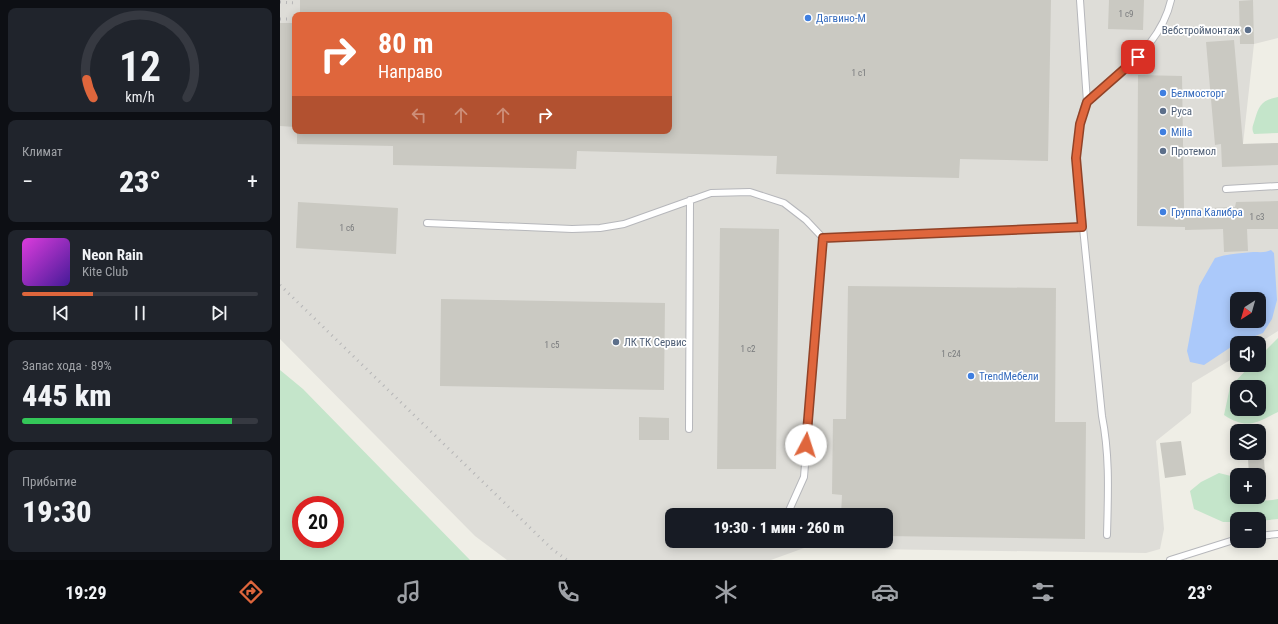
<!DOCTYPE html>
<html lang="ru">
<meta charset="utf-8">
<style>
:root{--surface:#171b24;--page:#20242c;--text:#f1f3f6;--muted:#9ea1a6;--line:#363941;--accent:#df663c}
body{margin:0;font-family:"Roboto Condensed",sans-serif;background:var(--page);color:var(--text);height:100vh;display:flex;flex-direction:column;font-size:15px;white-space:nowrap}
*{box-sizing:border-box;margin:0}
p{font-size:13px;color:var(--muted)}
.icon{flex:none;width:22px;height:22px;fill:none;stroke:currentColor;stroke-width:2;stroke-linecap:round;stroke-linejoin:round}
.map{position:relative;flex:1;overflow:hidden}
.side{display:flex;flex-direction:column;gap:8px;padding:8px;background:#0d0f14;width:280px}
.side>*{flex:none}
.hud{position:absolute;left:12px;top:12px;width:380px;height:122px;border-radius:8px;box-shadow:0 2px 10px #0003;background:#df663c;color:#fff;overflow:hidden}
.needle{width:26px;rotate:217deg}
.buttons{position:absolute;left:950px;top:292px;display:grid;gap:8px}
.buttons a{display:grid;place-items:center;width:36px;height:36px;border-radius:8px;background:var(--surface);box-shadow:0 2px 10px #0003;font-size:20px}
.speed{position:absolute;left:12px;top:496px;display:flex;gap:8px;font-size:20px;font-weight:700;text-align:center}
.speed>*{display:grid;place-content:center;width:52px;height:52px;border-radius:50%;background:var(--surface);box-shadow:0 2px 10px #0003;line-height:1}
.speed .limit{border:6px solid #d22;background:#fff;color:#111}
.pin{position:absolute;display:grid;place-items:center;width:34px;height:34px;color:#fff;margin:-17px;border-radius:8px;box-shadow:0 2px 6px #0006}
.me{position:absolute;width:44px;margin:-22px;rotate:5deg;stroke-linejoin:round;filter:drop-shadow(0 0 3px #0008)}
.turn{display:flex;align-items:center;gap:14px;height:84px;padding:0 20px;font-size:18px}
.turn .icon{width:52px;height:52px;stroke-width:2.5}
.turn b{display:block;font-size:28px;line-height:34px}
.lanes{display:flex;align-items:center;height:38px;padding:0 20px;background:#0003;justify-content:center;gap:20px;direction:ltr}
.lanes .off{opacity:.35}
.big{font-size:30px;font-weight:800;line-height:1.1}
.side .tile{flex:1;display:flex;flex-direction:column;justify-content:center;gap:6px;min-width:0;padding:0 14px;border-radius:8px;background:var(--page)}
.side .dial{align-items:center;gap:0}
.dial svg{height:104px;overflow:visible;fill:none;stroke:var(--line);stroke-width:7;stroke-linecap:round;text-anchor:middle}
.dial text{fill:var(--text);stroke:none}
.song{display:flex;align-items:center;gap:12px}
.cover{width:48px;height:48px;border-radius:6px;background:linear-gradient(135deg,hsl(300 70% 55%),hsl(260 70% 35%))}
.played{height:4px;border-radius:2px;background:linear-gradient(90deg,var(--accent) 30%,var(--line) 30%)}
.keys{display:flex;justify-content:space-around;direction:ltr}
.heat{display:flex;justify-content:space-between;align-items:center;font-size:22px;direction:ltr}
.charge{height:6px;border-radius:3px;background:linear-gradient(90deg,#34c759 89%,var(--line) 0)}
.trip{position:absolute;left:385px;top:508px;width:228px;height:40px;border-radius:8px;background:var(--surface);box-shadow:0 2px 10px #0003;font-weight:800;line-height:40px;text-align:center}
.tabs{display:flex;height:64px;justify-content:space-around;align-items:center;background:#090b0e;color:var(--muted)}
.tabs .icon{width:28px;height:28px}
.tabs .on{color:var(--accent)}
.tabs b{font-size:18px;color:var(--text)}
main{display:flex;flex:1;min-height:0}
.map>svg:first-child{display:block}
</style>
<main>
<section class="side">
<div class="tile dial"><svg viewBox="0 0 100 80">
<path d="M14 69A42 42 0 1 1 86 69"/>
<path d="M14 69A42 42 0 0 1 9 55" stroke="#df663c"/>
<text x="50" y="56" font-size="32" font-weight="700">12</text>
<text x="50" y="72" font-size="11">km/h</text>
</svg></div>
<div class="tile"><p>Климат</p>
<div class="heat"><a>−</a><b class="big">23°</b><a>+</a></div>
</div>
<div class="tile">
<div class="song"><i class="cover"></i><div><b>Neon Rain</b><p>Kite Club</p></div></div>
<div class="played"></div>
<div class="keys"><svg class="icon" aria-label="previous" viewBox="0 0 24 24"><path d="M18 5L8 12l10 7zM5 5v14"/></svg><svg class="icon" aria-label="pause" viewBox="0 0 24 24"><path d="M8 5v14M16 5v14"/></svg><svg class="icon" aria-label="next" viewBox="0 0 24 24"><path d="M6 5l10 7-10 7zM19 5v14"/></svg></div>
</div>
<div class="tile"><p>Запас хода · 89%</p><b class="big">445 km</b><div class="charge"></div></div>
<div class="tile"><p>Прибытие</p><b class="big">19:30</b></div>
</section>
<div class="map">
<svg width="998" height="560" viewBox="0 0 998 560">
<rect width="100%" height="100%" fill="#efeee6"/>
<path fill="#deddd8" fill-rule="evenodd" d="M 0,0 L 998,0 L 998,38 L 974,44 L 963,144 L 998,143 L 998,331 L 979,343 L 957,343 L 957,356 L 912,383 L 911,413 L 876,441 L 884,529 L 880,549 L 866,553 L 524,548 L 491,560 L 227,560 L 195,536 L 0,339 ZM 15,15 L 389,15 L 389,131 L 15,131 ZM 957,299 L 979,299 L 979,321 L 957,321 ZM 392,515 L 606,515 L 606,541 L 392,541 Z"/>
<path fill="#c4e5ca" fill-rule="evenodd" d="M 998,97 L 998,133 L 974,134 C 971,128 973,126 975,119 C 979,105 982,100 998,97 Z
M 998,338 L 998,412 C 976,423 967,430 944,415 L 950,387 L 971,365 L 979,365 L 979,357 ZM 957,387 L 979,387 L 979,409 L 957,409 Z
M 0,370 L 23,389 L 190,560 L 0,560 ZM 21,505 L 55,505 L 55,539 L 21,539 Z
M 939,473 L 955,477 L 957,482 L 957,497 C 971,497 983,503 998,499 L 998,519 L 979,521 L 979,519 L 957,519 L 957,522 L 943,522 L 914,509 L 910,491 L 921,482 Z"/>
<path fill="#abc9fa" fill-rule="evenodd" d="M 991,250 L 994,253 L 997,300 L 992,319 L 983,333 L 957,343 L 924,365 L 910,362 L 907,351 L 919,286 L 935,258 C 947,254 960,253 973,252 C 980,252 985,253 991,250 ZM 957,299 L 979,299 L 979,321 L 957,321 Z"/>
<path fill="#cac9c2" d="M 20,0 L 771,0 L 768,161 L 680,159 L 679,178 L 496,174 L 497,156 L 297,151 L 296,169 L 113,165 L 113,146 L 17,144 L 17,131 L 389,131 L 389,15 L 20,15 Z
M 829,0 L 864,0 L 863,30 L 828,29 Z
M 973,0 L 974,44 L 960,44 L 959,1 Z
M 0,23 L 15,23 L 15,127 L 0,126 Z
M 954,40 L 963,144 L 998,143 L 998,165 L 942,167 L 941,144 L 935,145 L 926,42 Z
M 858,75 L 902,76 L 904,209 L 955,207 L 956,202 L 998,201 L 998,229 L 967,229 L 968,251 L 944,252 L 943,229 L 905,230 L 905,227 L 857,226 Z
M 18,202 L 118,208 L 116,254 L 16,248 Z
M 440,228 L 499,229 L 496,469 L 437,469 Z
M 568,286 L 776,288 L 775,422 L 806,422 L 805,539 L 606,536 L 606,515 L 561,515 L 562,495 L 552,494 L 553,419 L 566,419 Z
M 161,299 L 385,303 L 384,390 L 160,386 Z
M 359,417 L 389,418 L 389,440 L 359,440 Z
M 901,441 L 906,475 L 885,478 L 880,443 Z
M 968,459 L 984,459 L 985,475 L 969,475 Z"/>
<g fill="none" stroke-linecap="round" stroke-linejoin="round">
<g stroke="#b6b7bb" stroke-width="8">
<path id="lane" d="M 800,0 L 807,102
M 946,189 L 998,186
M 147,223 L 292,229 L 320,228 L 344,224 L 431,193 L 470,192 L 504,203 L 526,220 L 543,238 L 524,477 L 507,515
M 543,238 L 802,227
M 409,429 L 410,200
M 827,535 C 828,495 830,456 822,416 L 796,158 C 798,145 800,111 807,101 C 814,92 827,86 836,78 C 860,57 884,32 891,0
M 979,536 L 998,534
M 890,560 L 957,539"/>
</g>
<use href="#lane" stroke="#fff" stroke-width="6"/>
<path stroke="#b6b6b7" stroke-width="3" stroke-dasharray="1 5" stroke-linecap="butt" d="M 0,2 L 15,3
M 0,19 L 14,19
M 0,285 L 272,549 L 287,560"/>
</g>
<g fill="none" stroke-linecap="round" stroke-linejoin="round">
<g stroke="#914227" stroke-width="10">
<path id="route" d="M 526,445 L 543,238 L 802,227 L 796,158 L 800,124 L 807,102 L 858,57"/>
</g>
<use href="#route" stroke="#df663c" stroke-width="7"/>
</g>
<g fill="#3f7fe0" stroke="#fff" stroke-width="1.5">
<circle cx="528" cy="18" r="4"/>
<circle cx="883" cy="93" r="4"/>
<circle cx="883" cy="132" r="4"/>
<circle cx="883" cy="212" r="4"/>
<circle cx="691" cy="376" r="4"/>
</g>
<g fill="#5c6f8a" stroke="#fff" stroke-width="1.5">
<circle cx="968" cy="30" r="4"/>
<circle cx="883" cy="111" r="4"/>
<circle cx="883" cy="151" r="4"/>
<circle cx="336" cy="342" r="4"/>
</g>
<g text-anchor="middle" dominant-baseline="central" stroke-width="3.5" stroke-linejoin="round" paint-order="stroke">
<g font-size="9" fill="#787a7c">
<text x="846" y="14">1 с9</text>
<text x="579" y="73">1 с1</text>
<text x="977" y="217">1 с3</text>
<text x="67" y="228">1 с6</text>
<text x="272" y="345">1 с5</text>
<text x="468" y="349">1 с2</text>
<text x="671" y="354">1 с24</text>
</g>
<g font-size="11" fill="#366cbe" stroke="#fff" text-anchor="start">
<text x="536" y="18">Дагвино-М</text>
<text x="891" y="93">Белмосторг</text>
<text x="891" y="132">Milla</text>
<text x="891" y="212">Группа Калибра</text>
<text x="699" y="376">TrendМебели</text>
</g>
<g font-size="11" fill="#4e5e75" stroke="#fff" text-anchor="start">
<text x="960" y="30" text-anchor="end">Вебстроймонтаж</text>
<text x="891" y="111">Руса</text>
<text x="891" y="151">Протемол</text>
<text x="344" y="342">ЛК ТК Сервис</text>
</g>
</g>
</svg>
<div class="buttons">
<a><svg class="needle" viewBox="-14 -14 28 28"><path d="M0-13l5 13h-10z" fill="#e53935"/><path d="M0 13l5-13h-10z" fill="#9ea1a6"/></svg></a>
<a><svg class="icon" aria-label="sound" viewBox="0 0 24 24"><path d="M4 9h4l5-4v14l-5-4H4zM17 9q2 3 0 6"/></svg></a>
<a><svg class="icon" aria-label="search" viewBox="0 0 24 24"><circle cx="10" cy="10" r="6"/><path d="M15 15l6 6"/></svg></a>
<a><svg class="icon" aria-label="layers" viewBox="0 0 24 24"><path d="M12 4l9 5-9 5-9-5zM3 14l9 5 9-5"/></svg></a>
<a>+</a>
<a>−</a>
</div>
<div class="speed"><div class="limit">20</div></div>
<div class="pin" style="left:858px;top:57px;background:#d93025"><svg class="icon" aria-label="arrive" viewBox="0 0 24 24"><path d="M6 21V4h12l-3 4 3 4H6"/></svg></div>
<svg class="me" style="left:526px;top:445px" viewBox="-20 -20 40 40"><circle r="19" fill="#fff"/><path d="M0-13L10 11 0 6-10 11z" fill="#df663c"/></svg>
<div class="trip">19:30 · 1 мин · 260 m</div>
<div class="hud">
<div class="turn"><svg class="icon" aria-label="right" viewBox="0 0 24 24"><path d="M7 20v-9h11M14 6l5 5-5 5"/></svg><div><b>80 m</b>Направо</div></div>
<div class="lanes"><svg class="icon off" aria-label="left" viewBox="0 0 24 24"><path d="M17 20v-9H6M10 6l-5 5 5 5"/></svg><svg class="icon off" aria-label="ahead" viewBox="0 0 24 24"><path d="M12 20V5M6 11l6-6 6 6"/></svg><svg class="icon off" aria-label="ahead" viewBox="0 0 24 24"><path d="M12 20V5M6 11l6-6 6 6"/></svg><svg class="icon" aria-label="right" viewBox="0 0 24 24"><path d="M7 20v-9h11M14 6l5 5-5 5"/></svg></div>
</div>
</div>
</main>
<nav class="tabs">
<b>19:29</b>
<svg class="icon on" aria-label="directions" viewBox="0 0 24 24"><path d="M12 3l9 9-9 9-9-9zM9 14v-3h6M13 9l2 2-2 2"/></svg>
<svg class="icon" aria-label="music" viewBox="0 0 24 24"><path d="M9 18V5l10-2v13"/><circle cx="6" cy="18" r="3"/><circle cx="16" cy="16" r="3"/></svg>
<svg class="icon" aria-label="phone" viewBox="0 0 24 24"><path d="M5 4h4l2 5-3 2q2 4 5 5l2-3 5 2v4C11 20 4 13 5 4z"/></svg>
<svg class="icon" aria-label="climate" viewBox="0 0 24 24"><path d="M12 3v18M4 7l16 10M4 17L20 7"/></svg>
<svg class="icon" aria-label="car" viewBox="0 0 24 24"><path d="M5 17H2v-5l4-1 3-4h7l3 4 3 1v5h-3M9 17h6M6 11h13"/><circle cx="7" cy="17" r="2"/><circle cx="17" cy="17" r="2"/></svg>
<svg class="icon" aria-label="filters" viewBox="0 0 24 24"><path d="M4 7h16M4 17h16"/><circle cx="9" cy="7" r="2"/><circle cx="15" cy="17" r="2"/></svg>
<b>23°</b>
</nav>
